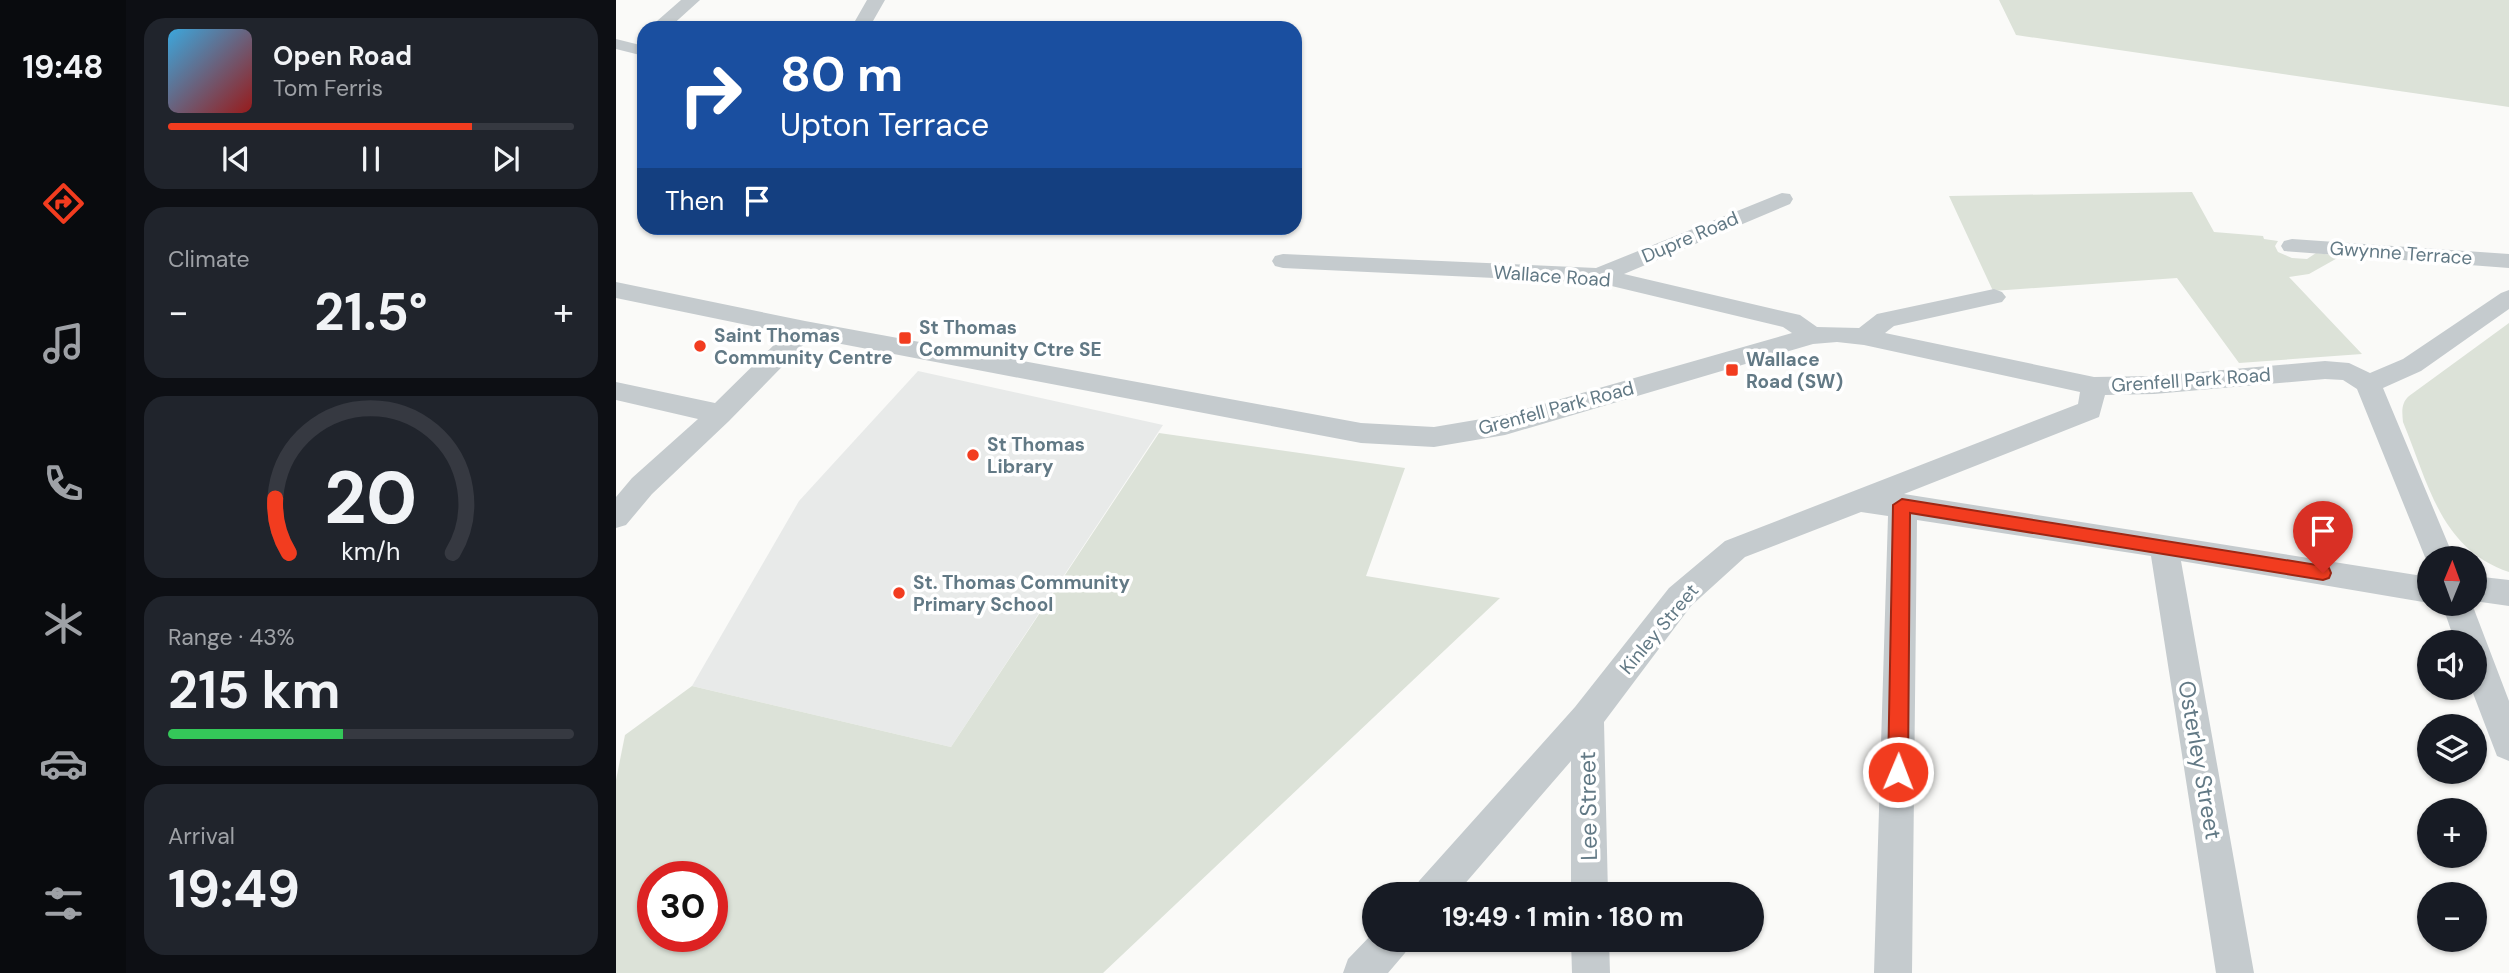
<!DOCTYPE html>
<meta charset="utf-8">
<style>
:root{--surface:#171b24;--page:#20242c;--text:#f1f3f6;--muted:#9ea1a6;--line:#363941;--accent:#f23c1f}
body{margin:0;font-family:"DM Sans",sans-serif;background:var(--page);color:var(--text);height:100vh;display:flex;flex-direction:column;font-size:26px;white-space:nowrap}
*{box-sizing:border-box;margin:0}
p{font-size:23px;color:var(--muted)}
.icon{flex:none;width:38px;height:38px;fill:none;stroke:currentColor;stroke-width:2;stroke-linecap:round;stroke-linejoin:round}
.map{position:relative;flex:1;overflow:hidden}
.side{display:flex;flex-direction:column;gap:18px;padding:18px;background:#0d0f14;width:490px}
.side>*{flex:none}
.banner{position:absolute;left:21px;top:21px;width:665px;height:214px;border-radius:21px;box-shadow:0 2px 5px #0004;background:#1a4fa0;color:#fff;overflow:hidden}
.needle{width:46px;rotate:1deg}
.tools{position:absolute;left:1801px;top:546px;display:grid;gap:14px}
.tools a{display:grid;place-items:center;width:70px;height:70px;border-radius:50%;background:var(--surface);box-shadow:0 2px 5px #0004;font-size:35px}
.speed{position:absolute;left:21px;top:861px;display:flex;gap:14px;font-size:35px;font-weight:700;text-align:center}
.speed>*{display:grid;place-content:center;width:91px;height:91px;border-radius:50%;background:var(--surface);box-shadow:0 2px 5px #0004;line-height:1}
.speed .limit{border:10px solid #d22;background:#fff;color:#111}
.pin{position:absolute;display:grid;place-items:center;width:60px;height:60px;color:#fff;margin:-72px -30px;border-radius:50% 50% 50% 0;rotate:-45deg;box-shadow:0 0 7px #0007}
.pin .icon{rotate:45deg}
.me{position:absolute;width:77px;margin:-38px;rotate:1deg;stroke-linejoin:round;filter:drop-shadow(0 0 5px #0008)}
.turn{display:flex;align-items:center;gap:24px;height:147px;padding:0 28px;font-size:32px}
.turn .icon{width:91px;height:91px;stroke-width:2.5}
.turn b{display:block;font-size:49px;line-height:60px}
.then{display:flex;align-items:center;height:66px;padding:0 28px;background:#0003;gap:14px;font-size:26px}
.big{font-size:52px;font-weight:700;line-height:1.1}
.side .card{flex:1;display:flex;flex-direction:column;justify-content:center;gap:10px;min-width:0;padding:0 24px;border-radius:21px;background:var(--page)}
.side .dial{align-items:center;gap:0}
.dial svg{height:182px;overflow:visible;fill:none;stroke:var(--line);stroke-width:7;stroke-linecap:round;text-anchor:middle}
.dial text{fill:var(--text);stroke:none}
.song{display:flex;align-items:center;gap:21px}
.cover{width:84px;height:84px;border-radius:10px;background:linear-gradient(135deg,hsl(200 70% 55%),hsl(0 70% 35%))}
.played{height:7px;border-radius:4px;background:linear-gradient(90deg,var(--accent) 75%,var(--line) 75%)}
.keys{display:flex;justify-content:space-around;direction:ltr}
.heat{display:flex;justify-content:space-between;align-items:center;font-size:38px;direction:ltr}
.charge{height:10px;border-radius:5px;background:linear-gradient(90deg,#34c759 43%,var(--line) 0)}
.trip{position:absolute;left:746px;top:882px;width:402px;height:70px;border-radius:35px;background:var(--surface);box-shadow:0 2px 5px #0004;font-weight:700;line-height:70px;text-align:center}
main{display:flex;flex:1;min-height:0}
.tab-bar{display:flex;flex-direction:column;width:126px;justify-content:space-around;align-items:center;background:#090b0e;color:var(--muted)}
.tab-bar .icon{width:49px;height:49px}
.tab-bar .active{color:var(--accent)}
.tab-bar b{font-size:32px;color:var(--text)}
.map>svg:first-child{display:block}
</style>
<main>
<nav class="tab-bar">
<b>19:48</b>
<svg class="icon active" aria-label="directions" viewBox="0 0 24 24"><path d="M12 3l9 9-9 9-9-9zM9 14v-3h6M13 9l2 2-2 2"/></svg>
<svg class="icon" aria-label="music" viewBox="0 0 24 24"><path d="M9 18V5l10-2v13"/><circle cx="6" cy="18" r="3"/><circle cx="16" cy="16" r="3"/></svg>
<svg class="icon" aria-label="phone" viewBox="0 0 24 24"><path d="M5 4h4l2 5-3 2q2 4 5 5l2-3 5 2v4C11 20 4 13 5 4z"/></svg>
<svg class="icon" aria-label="climate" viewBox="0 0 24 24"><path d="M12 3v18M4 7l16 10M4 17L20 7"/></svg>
<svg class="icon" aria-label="car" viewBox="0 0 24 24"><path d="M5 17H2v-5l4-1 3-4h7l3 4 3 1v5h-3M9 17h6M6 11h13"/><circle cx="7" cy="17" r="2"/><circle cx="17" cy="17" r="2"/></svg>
<svg class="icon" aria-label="filters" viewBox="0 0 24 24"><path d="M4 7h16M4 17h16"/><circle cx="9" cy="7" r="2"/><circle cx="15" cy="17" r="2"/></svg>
</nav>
<section class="side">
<div class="card">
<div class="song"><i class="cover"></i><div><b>Open Road</b><p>Tom Ferris</p></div></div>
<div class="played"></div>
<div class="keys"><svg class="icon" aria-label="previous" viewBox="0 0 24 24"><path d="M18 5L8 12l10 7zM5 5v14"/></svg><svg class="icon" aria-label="pause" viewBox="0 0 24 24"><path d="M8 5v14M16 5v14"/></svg><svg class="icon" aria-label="next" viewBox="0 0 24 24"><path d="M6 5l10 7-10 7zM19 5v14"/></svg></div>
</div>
<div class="card"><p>Climate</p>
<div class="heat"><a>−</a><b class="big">21.5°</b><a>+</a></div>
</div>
<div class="card dial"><svg viewBox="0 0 100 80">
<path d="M14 69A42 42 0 1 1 86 69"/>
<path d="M14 69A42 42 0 0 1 8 45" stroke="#f23c1f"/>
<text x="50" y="56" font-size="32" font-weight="700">20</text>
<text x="50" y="72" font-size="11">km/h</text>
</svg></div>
<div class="card"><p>Range · 43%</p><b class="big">215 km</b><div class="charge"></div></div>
<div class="card"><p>Arrival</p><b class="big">19:49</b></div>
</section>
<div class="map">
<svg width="1893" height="973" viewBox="0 0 1893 973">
<rect width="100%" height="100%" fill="#fafaf8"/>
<path fill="#e8eae9" d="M 302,371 L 547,425 L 335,747 L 76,686 L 183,501 Z"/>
<path fill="#dce2d8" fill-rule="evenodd" d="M 1383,0 L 1893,0 L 1893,107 L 1400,35 Z
M 1576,192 L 1598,232 L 1647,236 L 1648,239 L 1662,241 L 1659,246 L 1662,252 L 1676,258 L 1691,259 L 1700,253 L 1725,256 L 1693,274 L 1673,277 L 1746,354 L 1623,363 L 1561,278 L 1377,291 L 1333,196 Z
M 1893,323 L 1893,572 C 1824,549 1812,482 1787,422 C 1786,412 1785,403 1793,396 Z
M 543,433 L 789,468 L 750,576 L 884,598 L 487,973 L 0,973 L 0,780 L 9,735 L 76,686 L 335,747 ZM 37,877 L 96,877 L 96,936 L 37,936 Z"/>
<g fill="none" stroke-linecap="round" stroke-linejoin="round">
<path fill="#c5cbce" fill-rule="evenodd" d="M 65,0 L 84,0 L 53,28 L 33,28 Z
M 251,0 L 269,0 L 253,28 L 235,28 Z
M 0,39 L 28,46 L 28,56 L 0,49 Z
M 1166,193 L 1174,194 L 1177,199 L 1174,204 L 1008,274 L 1175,313 L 1184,315 L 1201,327 L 1243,328 L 1261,314 L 1378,289 L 1386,292 L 1390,297 L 1386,302 L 1278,326 L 1269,333 L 1478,377 L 1538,376 L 1709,361 L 1733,363 L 1754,373 L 1787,359 L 1885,293 L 1893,290 L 1893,309 L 1805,371 L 1767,388 L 1838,558 L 1813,558 L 1813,567 L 1741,389 L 1727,380 L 1709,379 L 1538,394 L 1489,395 L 1483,417 L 1288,494 L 1813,577 L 1813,603 L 1565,561 L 1638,973 L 1600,973 L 1535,556 L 1301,520 L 1296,973 L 1258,973 L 1272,516 L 1245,512 L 1129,557 L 1075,606 L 988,722 L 992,894 L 955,894 L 955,761 L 840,894 L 797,894 L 803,881 L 959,707 L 1053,588 L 1109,541 L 1462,404 L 1464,392 L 1248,345 L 1221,342 L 1197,344 L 889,435 L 818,447 L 745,443 L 194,338 L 113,421 L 36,494 L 10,525 L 0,528 L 0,497 L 16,478 L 82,419 L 0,400 L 0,382 L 99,403 L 170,333 L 0,298 L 0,282 L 189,321 L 745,423 L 818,427 L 889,415 L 1176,333 L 1167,327 L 983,283 L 667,268 L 659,266 L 656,261 L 659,256 L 667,254 L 980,268 Z
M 1676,239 L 1893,254 L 1893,268 L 1668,251 L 1665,246 L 1668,241 Z
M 1858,576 L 1893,580 L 1893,606 L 1858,601 Z
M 1826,604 L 1856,604 L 1893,701 L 1893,761 L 1881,756 L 1855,688 L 1858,688 L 1858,642 L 1839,642 Z
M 758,932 L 758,940 L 795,940 L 789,953 L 772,973 L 727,973 L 732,959 Z
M 955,940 L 993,940 L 994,973 L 956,973 Z"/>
</g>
<path fill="#f23c1f" stroke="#9d2714" stroke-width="2" d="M 1286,499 L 1707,566 L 1713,568 L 1715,573 L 1713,578 L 1707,580 L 1294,513 L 1292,772 L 1289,778 L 1282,781 L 1275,778 L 1272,772 L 1277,505 Z"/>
<g fill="#f23c1f" stroke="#fff" stroke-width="2.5">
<rect x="282" y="331" width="14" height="14" rx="3.5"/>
<circle cx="84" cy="346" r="7"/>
<rect x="1109" y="363" width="14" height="14" rx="3.5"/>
<circle cx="357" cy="455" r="7"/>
<circle cx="283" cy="593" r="7"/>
</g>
<g text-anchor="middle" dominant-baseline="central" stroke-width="7" stroke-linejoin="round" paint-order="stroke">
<g font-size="19" fill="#627985" stroke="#fff">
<text transform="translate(1074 237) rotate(-23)">Dupre Road</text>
<text transform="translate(1785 253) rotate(4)">Gwynne Terrace</text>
<text transform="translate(936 276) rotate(4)">Wallace Road</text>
<text transform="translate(1575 380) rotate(-4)">Grenfell Park Road</text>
<text transform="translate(940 408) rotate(-15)">Grenfell Park Road</text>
<text transform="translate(1043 629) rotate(-50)">Kinley Street</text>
</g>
<g font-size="19" font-weight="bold" fill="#627985" stroke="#fff" text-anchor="start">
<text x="303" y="327">St Thomas<tspan x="303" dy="22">Community Ctre SE</tspan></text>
<text x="98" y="335">Saint Thomas<tspan x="98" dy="22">Community Centre</tspan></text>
<text x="1130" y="359">Wallace<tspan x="1130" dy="22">Road (SW)</tspan></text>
<text x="371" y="444">St Thomas<tspan x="371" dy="22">Library</tspan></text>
<text x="297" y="582">St. Thomas Community<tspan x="297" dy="22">Primary School</tspan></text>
</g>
<g font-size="23" fill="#627985" stroke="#fff">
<text transform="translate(1584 760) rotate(80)">Osterley Street</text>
<text transform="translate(972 806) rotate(-91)">Lee Street</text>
</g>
</g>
</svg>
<div class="tools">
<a><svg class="needle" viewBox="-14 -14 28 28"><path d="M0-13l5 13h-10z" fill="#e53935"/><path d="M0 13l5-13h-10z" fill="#9ea1a6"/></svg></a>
<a><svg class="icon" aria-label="sound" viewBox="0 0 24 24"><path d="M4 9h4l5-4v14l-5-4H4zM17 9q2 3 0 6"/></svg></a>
<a><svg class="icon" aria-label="layers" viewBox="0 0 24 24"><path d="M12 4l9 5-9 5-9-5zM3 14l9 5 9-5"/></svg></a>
<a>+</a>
<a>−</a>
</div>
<div class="speed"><div class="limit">30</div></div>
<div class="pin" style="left:1707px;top:573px;background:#d93025"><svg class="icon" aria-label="arrive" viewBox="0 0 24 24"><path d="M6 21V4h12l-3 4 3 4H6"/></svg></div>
<svg class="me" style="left:1282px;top:772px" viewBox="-20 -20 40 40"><circle r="17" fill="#f23c1f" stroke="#fff" stroke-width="3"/><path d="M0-11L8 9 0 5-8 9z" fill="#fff"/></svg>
<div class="trip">19:49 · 1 min · 180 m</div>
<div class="banner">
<div class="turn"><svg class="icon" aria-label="right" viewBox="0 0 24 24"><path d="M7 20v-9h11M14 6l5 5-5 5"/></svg><div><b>80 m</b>Upton Terrace</div></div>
<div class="then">Then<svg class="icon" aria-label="arrive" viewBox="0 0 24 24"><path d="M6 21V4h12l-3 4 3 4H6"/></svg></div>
</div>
</div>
</main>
